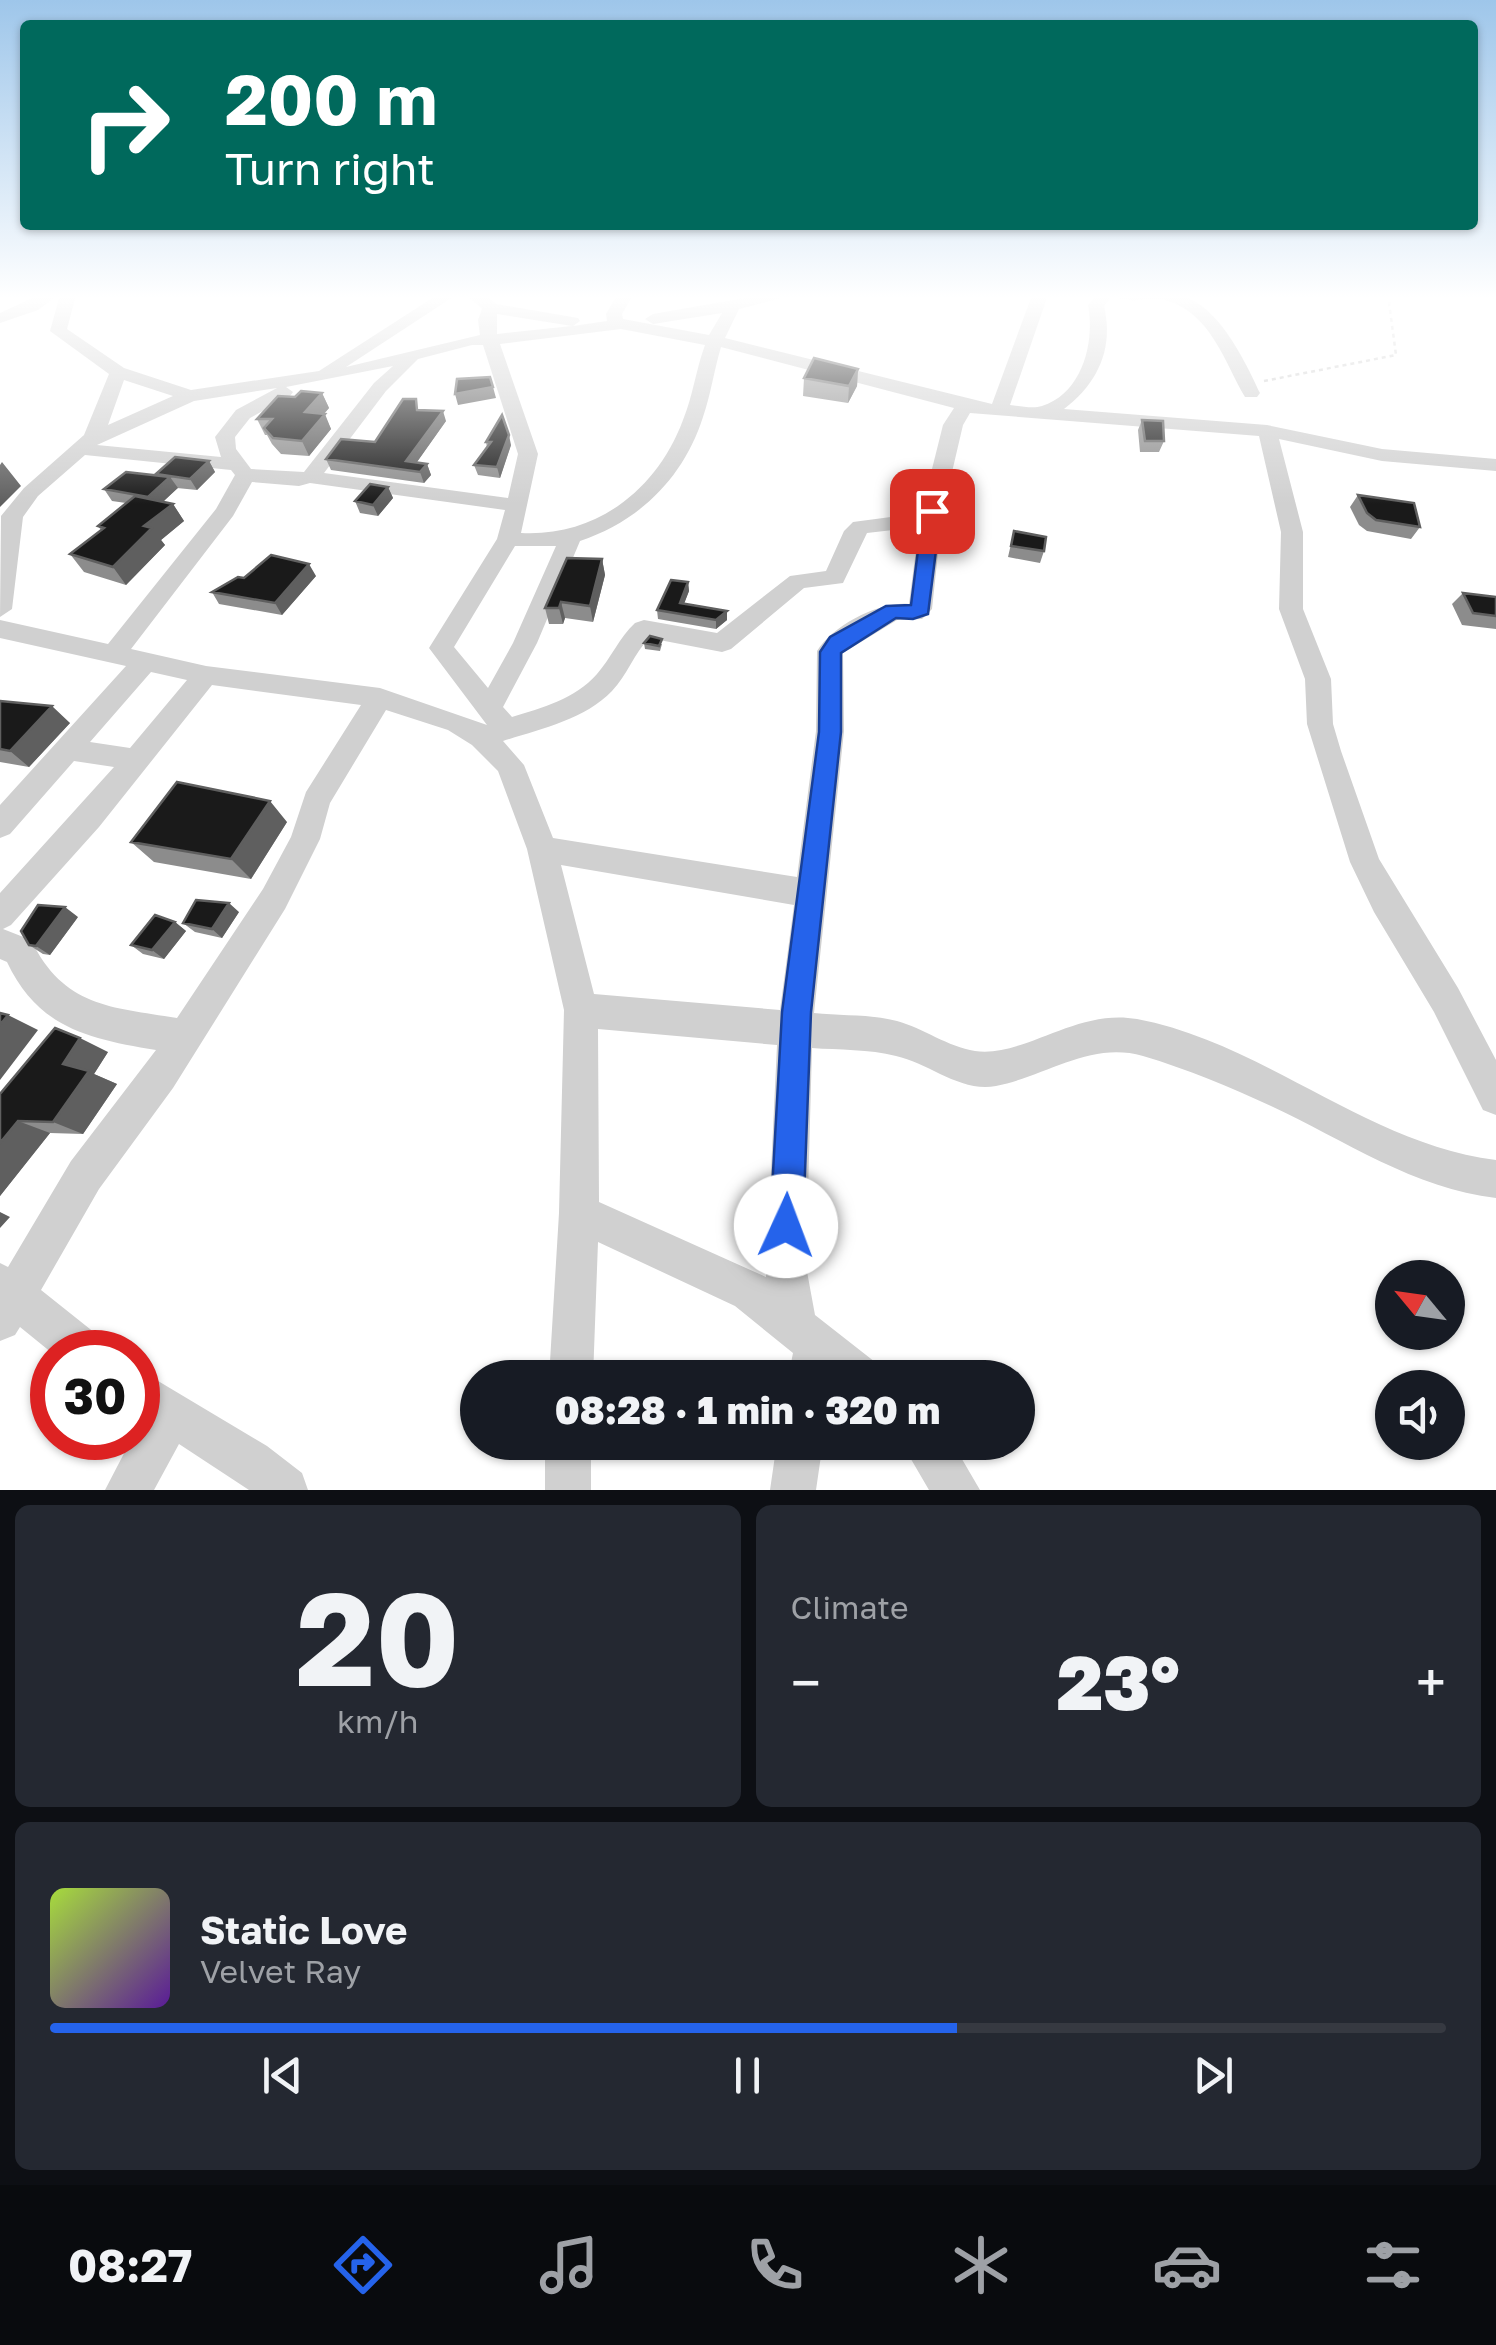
<!DOCTYPE html>
<meta charset="utf-8">
<style>
:root{--surface:#171b24;--page:#242831;--text:#f1f3f6;--muted:#9ea1a6;--line:#363941;--accent:#2563eb}
body{margin:0;font-family:"Golos Text",sans-serif;background:var(--page);color:var(--text);height:100vh;display:flex;flex-direction:column;font-size:38px;white-space:nowrap}
*{box-sizing:border-box;margin:0}
p{font-size:32px;color:var(--muted)}
.icon{flex:none;width:55px;height:55px;fill:none;stroke:currentColor;stroke-width:2;stroke-linecap:round;stroke-linejoin:round}
.map{position:relative;height:1490px;overflow:hidden}
.panel{display:flex;flex-direction:column;gap:15px;padding:15px;background:#0d0f14;flex:1}
.panel>*{flex:none}
.banner{position:absolute;left:20px;top:20px;width:1458px;height:210px;border-radius:10px;box-shadow:0 2px 8px #0004;background:#00695c;color:#fff;overflow:hidden}
.needle{width:65px;rotate:299deg}
.tools{position:absolute;left:1375px;top:1260px;display:grid;gap:20px}
.tools a{display:grid;place-items:center;width:90px;height:90px;border-radius:50%;background:var(--surface);box-shadow:0 2px 8px #0004;font-size:50px}
.speed{position:absolute;left:30px;top:1330px;display:flex;gap:20px;font-size:50px;font-weight:700;text-align:center}
.speed>*{display:grid;place-content:center;width:130px;height:130px;border-radius:50%;background:var(--surface);box-shadow:0 2px 8px #0004;line-height:1}
.speed .limit{border:15px solid #d22;background:#fff;color:#111}
.pin{position:absolute;display:grid;place-items:center;width:85px;height:85px;color:#fff;margin:-42px;border-radius:20px;box-shadow:0 5px 15px #0006}
.me{position:absolute;width:110px;margin:-55px;rotate:2deg;stroke-linejoin:round;filter:drop-shadow(0 0 8px #0008)}
.turn{display:flex;align-items:center;gap:35px;height:210px;padding:0 40px;font-size:45px}
.turn .icon{width:130px;height:130px;stroke-width:2.5}
.turn b{display:block;font-size:70px;line-height:85px}
.big{font-size:75px;font-weight:800;line-height:1.1}
.panel .card{flex:1;display:flex;flex-direction:column;justify-content:center;gap:15px;min-width:0;padding:0 35px;border-radius:15px;background:var(--page)}
.panel .dial{align-items:center;gap:0}
.dial b{font-size:130px;line-height:1}
.song{display:flex;align-items:center;gap:30px}
.cover{width:120px;height:120px;border-radius:15px;background:linear-gradient(135deg,hsl(80 70% 55%),hsl(270 70% 35%))}
.played{height:10px;border-radius:5px;background:linear-gradient(90deg,var(--accent) 65%,var(--line) 65%)}
.keys{display:flex;justify-content:space-around;direction:ltr}
.heat{display:flex;justify-content:space-between;align-items:center;font-size:55px;direction:ltr}
.panel .tiles{flex:1;display:grid;gap:15px;grid-template-columns:1fr 1fr}
.card:last-child{grid-column:span 2}
.trip{position:absolute;left:460px;top:1360px;width:575px;height:100px;border-radius:50px;background:var(--surface);box-shadow:0 2px 8px #0004;font-weight:800;line-height:100px;text-align:center}
.tabs{display:flex;height:160px;justify-content:space-around;align-items:center;background:#090b0e;color:var(--muted)}
.tabs .icon{width:70px;height:70px}
.tabs .on{color:var(--accent)}
.tabs b{font-size:45px;color:var(--text)}
.map>svg:first-child{display:block}
</style>
<div class="map">
<svg width="1496" height="1490" viewBox="0 0 1496 1490">
<rect width="100%" height="100%" fill="#fff"/>
<g fill="none" stroke-linecap="round" stroke-linejoin="round">
<path stroke="#cdcdcd" stroke-width="2.5" stroke-dasharray="4 4" stroke-linecap="butt" d="M 1264,381 L 1396,355 L 1388,295"/>
<path fill="#d0d0d0" fill-rule="evenodd" d="M 39,295 L 58,295 L 38,310 L 0,323 L 0,313 Z
M 60,295 L 76,295 L 67,329 L 124,368 L 191,390 L 319,371 L 437,295 L 456,295 L 346,367 L 480,335 L 478,320 L 482,309 L 467,295 L 485,295 L 496,304 L 578,318 L 580,321 L 573,326 L 607,321 L 606,314 L 617,295 L 633,295 L 622,314 L 623,319 L 709,335 L 722,313 L 653,324 L 645,319 L 653,314 L 762,295 L 793,295 L 739,309 L 725,338 L 992,404 L 1032,295 L 1048,295 L 1010,405 C 1020,406 1033,409 1042,406 C 1083,393 1095,341 1088,305 L 1096,295 L 1113,295 L 1104,306 C 1114,348 1098,383 1064,409 L 1267,425 L 1382,449 L 1496,459 L 1496,471 L 1382,461 L 1279,439 L 1303,532 L 1303,609 L 1331,679 L 1333,724 L 1341,751 L 1379,859 L 1458,988 L 1496,1060 L 1496,1115 L 1483,1110 L 1434,1012 L 1374,912 L 1350,862 L 1307,724 L 1305,679 L 1279,609 L 1281,532 L 1259,436 L 970,413 L 963,425 L 942,515 L 932,609 L 922,619 L 897,620 L 843,653 L 844,731 L 814,1013 C 841,1016 871,1014 897,1021 C 923,1028 948,1047 975,1051 C 1024,1058 1076,1008 1137,1019 C 1264,1043 1367,1144 1496,1160 L 1496,1198 C 1415,1189 1344,1140 1271,1106 C 1230,1087 1187,1069 1143,1056 C 1090,1041 1047,1076 996,1086 C 961,1093 929,1063 896,1056 C 869,1049 839,1050 812,1048 L 806,1266 L 815,1315 L 875,1362 L 881,1378 L 788,1378 L 793,1353 L 735,1306 L 598,1242 L 593,1378 L 549,1378 L 559,1213 L 564,1010 L 527,849 L 498,771 L 472,745 L 448,730 L 386,710 L 330,803 L 320,839 L 285,909 L 173,1088 L 99,1189 L 41,1290 L 100,1337 L 106,1352 L 52,1353 L 20,1327 L 15,1335 L 0,1341 L 0,1263 L 8,1267 L 71,1161 L 156,1050 C 89,1039 38,1028 7,962 L 0,959 L 0,893 L 114,767 L 74,761 L 10,834 L 0,838 L 0,805 L 126,666 L 0,638 L 0,620 L 108,644 L 216,509 L 235,475 L 231,470 L 85,455 L 38,496 L 23,517 L 12,609 L 0,617 L 1,516 L 24,488 L 84,435 L 109,374 L 50,331 ZM 497,314 L 572,326 L 497,334 ZM 621,329 L 705,345 C 696,369 693,396 683,420 C 657,490 596,537 521,533 L 538,454 L 500,344 ZM 472,345 L 483,345 L 518,454 L 508,498 L 324,473 L 386,391 L 418,359 ZM 721,347 L 954,408 L 943,425 L 921,513 L 853,522 L 844,531 L 826,571 L 790,576 L 717,633 L 644,620 L 635,623 C 619,638 611,658 597,674 C 575,699 542,708 512,717 L 503,707 L 537,643 L 580,541 C 640,521 684,477 703,417 C 711,394 714,370 721,347 ZM 393,366 L 374,383 L 304,472 L 251,469 L 236,449 L 235,437 L 250,418 L 290,396 L 293,392 L 286,387 ZM 124,380 L 173,396 L 108,425 ZM 277,388 L 236,410 L 215,437 L 221,457 L 97,445 L 194,401 ZM 252,482 L 299,486 L 310,483 L 505,510 L 497,539 L 429,648 L 487,725 L 380,688 L 206,666 L 131,649 L 233,516 ZM 919,527 L 909,604 C 880,601 833,625 817,651 L 816,731 L 797,877 L 553,838 L 524,765 L 503,741 C 540,729 584,720 612,691 C 627,675 634,654 649,638 L 722,652 L 731,649 L 804,588 L 843,583 L 867,533 ZM 515,546 L 556,546 L 513,643 L 488,688 L 454,647 ZM 151,672 L 187,680 L 130,748 L 90,742 ZM 212,685 L 361,705 L 306,792 L 291,837 L 263,889 L 177,1018 C 110,1007 64,1007 31,940 L 3,929 L 11,925 L 99,827 ZM 561,865 L 794,905 L 780,1010 L 594,994 ZM 598,1029 L 777,1045 L 766,1277 L 599,1202 Z
M 1114,295 C 1134,295 1157,292 1177,295 C 1217,301 1245,361 1260,393 L 1257,397 L 1245,397 C 1225,363 1211,314 1168,301 C 1150,295 1129,306 1114,295 Z
M 138,1369 L 267,1446 L 302,1473 L 308,1490 L 249,1490 L 179,1444 L 154,1490 L 105,1490 L 132,1438 L 138,1438 L 142,1421 L 138,1418 Z
M 545,1442 L 591,1442 L 591,1490 L 545,1490 Z
M 777,1442 L 823,1442 L 816,1490 L 770,1490 Z
M 901,1442 L 952,1442 L 980,1490 L 929,1490 Z"/>
</g>
<path fill="#8c8c8c" d="M 858,369 L 857,386 L 848,403 L 803,396 L 804,378 Z
M 322,393 L 329,408 L 324,414 L 331,429 L 309,456 L 281,454 L 272,444 L 267,435 L 265,435 L 257,419 L 295,397 Z
M 420,410 L 446,421 L 416,463 L 427,464 L 431,475 L 424,483 L 331,470 L 326,459 L 375,442 Z
M 1142,420 L 1164,441 L 1159,452 L 1140,452 L 1138,430 Z
M 486,442 L 511,445 L 500,478 L 478,475 L 474,465 L 487,448 Z
M 209,461 L 215,472 L 197,490 L 177,488 L 163,502 L 173,504 L 184,521 L 161,540 L 165,545 L 126,585 L 84,572 L 70,554 L 101,530 L 98,526 L 126,503 L 112,501 L 104,489 Z
M 388,487 L 393,498 L 378,516 L 360,513 L 355,501 Z
M 1358,495 L 1420,527 L 1411,539 L 1367,531 L 1359,525 L 1350,507 Z
M 1014,531 L 1044,551 L 1040,563 L 1008,557 Z
M 602,559 L 605,575 L 593,622 L 565,618 L 563,624 L 549,624 L 545,608 Z
M 316,576 L 282,615 L 219,604 L 212,592 L 244,578 Z
M 688,582 L 689,591 L 684,603 L 727,620 L 716,629 L 658,619 L 657,610 Z
M 1463,593 L 1496,597 L 1496,629 L 1462,625 L 1452,604 Z
M 644,643 L 662,644 L 660,651 L 645,649 Z
M 0,701 L 70,723 L 29,767 L 0,762 Z
M 287,822 L 251,879 L 154,862 L 131,842 Z
M 239,912 L 222,938 L 195,932 L 183,923 Z
M 78,917 L 50,955 L 43,954 L 29,945 Z
M 175,922 L 186,931 L 164,959 L 143,954 L 131,945 Z
M 108,1052 L 94,1074 L 117,1084 L 83,1134 L 50,1133 L 0,1196 L 0,1094 Z"/>
<path fill="#5f5f5f" d="M 858,369 L 857,386 L 848,403 L 849,386 Z
M 493,387 L 496,398 L 458,405 L 455,394 Z
M 322,393 L 329,408 L 312,427 L 305,412 Z
M 443,411 L 446,421 L 410,472 L 406,461 Z
M 325,414 L 331,429 L 309,456 L 302,441 Z
M 509,435 L 511,445 L 500,478 L 497,467 Z
M 209,461 L 215,472 L 197,490 L 190,479 Z
M 2,462 L 21,486 L 0,507 L 0,465 Z
M 427,464 L 431,475 L 424,483 L 420,472 Z
M 170,477 L 178,488 L 156,508 L 148,497 Z
M 388,487 L 393,498 L 378,516 L 373,505 Z
M 173,504 L 184,521 L 161,540 L 165,545 L 126,585 L 113,567 L 144,526 Z
M 602,559 L 605,575 L 593,622 L 590,606 Z
M 309,564 L 316,576 L 282,615 L 275,603 Z
M 688,582 L 689,591 L 681,612 L 680,603 Z
M 561,602 L 565,618 L 563,624 L 559,608 Z
M 727,611 L 727,620 L 716,629 L 716,620 Z
M 52,706 L 70,723 L 29,767 L 10,751 Z
M 270,801 L 287,822 L 251,879 L 231,859 Z
M 229,903 L 239,912 L 222,938 L 212,929 Z
M 65,907 L 78,917 L 50,955 L 36,946 Z
M 175,922 L 186,931 L 164,959 L 152,950 Z
M 8,1015 L 38,1030 L 0,1080 L 0,1025 Z
M 80,1038 L 108,1052 L 94,1074 L 117,1084 L 83,1134 L 53,1122 L 63,1064 Z
M 18,1121 L 50,1133 L 0,1196 L 0,1143 Z
M 0,1212 L 10,1217 L 0,1228 Z"/>
<path fill="#1a1a1a" stroke="#5f5f5f" stroke-width="2.5" d="M 814,358 L 858,369 L 849,386 L 804,378 Z
M 490,377 L 493,387 L 455,394 L 457,379 Z
M 301,391 L 322,393 L 305,412 L 325,414 L 302,441 L 273,438 L 264,428 L 272,419 L 257,419 L 278,396 L 295,397 Z
M 403,399 L 416,399 L 417,410 L 443,411 L 406,461 L 427,464 L 420,472 L 326,459 L 341,439 L 375,442 Z
M 502,415 L 509,435 L 497,467 L 474,465 L 491,442 L 486,442 Z
M 1142,420 L 1163,421 L 1164,441 L 1145,441 Z
M 175,457 L 209,461 L 190,479 L 156,474 Z
M 126,472 L 170,477 L 148,497 L 104,489 Z
M 370,484 L 388,487 L 373,505 L 355,501 Z
M 1358,495 L 1414,503 L 1420,527 L 1376,520 L 1367,513 Z
M 135,496 L 173,504 L 144,526 L 152,528 L 113,567 L 70,554 L 104,528 L 98,526 Z
M 1014,531 L 1046,537 L 1044,551 L 1011,546 Z
M 271,555 L 309,564 L 275,603 L 212,592 L 238,577 L 244,578 Z
M 567,558 L 602,559 L 590,606 L 561,602 L 559,608 L 545,608 Z
M 671,580 L 688,582 L 680,603 L 727,611 L 716,620 L 657,610 Z
M 1463,593 L 1496,597 L 1496,616 L 1473,613 Z
M 650,636 L 662,639 L 659,646 L 644,643 Z
M 0,701 L 52,706 L 10,751 L 0,749 Z
M 177,782 L 270,801 L 231,859 L 131,842 Z
M 196,900 L 229,903 L 212,929 L 183,923 Z
M 38,905 L 65,907 L 36,946 L 29,945 L 21,931 Z
M 155,915 L 175,922 L 152,950 L 131,945 Z
M 0,1013 L 8,1015 L 0,1025 Z
M 55,1028 L 80,1038 L 63,1064 L 89,1071 L 53,1122 L 18,1121 L 0,1143 L 0,1094 Z"/>
<linearGradient id="sky" x2="0" y2="1"><stop stop-color="#9ec6ea"/><stop offset="0.59" stop-color="#fff"/><stop offset="1" stop-color="#fff" stop-opacity="0"/></linearGradient>
<rect width="1496" height="504" fill="url(#sky)"/>
<path fill="#2563eb" stroke="#184099" stroke-width="2.5" d="M 932,506 L 941,511 L 928,614 L 913,619 L 896,618 L 841,653 L 841,732 L 811,1012 L 803,1226 L 798,1238 L 786,1243 L 775,1238 L 770,1226 L 782,1012 L 819,732 L 820,652 L 830,637 L 886,606 L 911,605 L 923,511 Z"/>
</svg>
<div class="tools">
<a><svg class="needle" viewBox="-14 -14 28 28"><path d="M0-13l5 13h-10z" fill="#e53935"/><path d="M0 13l5-13h-10z" fill="#9ea1a6"/></svg></a>
<a><svg class="icon" aria-label="sound" viewBox="0 0 24 24"><path d="M4 9h4l5-4v14l-5-4H4zM17 9q2 3 0 6"/></svg></a>
</div>
<div class="speed"><div class="limit">30</div></div>
<div class="pin" style="left:932px;top:511px;background:#d93025"><svg class="icon" aria-label="arrive" viewBox="0 0 24 24"><path d="M6 21V4h12l-3 4 3 4H6"/></svg></div>
<svg class="me" style="left:786px;top:1226px" viewBox="-20 -20 40 40"><circle r="19" fill="#fff"/><path d="M0-13L10 11 0 6-10 11z" fill="#2563eb"/></svg>
<div class="trip">08:28 · 1 min · 320 m</div>
<div class="banner">
<div class="turn"><svg class="icon" aria-label="right" viewBox="0 0 24 24"><path d="M7 20v-9h11M14 6l5 5-5 5"/></svg><div><b>200 m</b>Turn right</div></div>
</div>
</div>
<section class="panel">
<div class="tiles">
<div class="card dial"><b>20</b><p>km/h</p></div>
<div class="card"><p>Climate</p>
<div class="heat"><a>−</a><b class="big">23°</b><a>+</a></div>
</div>
<div class="card">
<div class="song"><i class="cover"></i><div><b>Static Love</b><p>Velvet Ray</p></div></div>
<div class="played"></div>
<div class="keys"><svg class="icon" aria-label="previous" viewBox="0 0 24 24"><path d="M18 5L8 12l10 7zM5 5v14"/></svg><svg class="icon" aria-label="pause" viewBox="0 0 24 24"><path d="M8 5v14M16 5v14"/></svg><svg class="icon" aria-label="next" viewBox="0 0 24 24"><path d="M6 5l10 7-10 7zM19 5v14"/></svg></div>
</div>
</div>
</section>
<nav class="tabs">
<b>08:27</b>
<svg class="icon on" aria-label="directions" viewBox="0 0 24 24"><path d="M12 3l9 9-9 9-9-9zM9 14v-3h6M13 9l2 2-2 2"/></svg>
<svg class="icon" aria-label="music" viewBox="0 0 24 24"><path d="M9 18V5l10-2v13"/><circle cx="6" cy="18" r="3"/><circle cx="16" cy="16" r="3"/></svg>
<svg class="icon" aria-label="phone" viewBox="0 0 24 24"><path d="M5 4h4l2 5-3 2q2 4 5 5l2-3 5 2v4C11 20 4 13 5 4z"/></svg>
<svg class="icon" aria-label="climate" viewBox="0 0 24 24"><path d="M12 3v18M4 7l16 10M4 17L20 7"/></svg>
<svg class="icon" aria-label="car" viewBox="0 0 24 24"><path d="M5 17H2v-5l4-1 3-4h7l3 4 3 1v5h-3M9 17h6M6 11h13"/><circle cx="7" cy="17" r="2"/><circle cx="17" cy="17" r="2"/></svg>
<svg class="icon" aria-label="filters" viewBox="0 0 24 24"><path d="M4 7h16M4 17h16"/><circle cx="9" cy="7" r="2"/><circle cx="15" cy="17" r="2"/></svg>
</nav>
